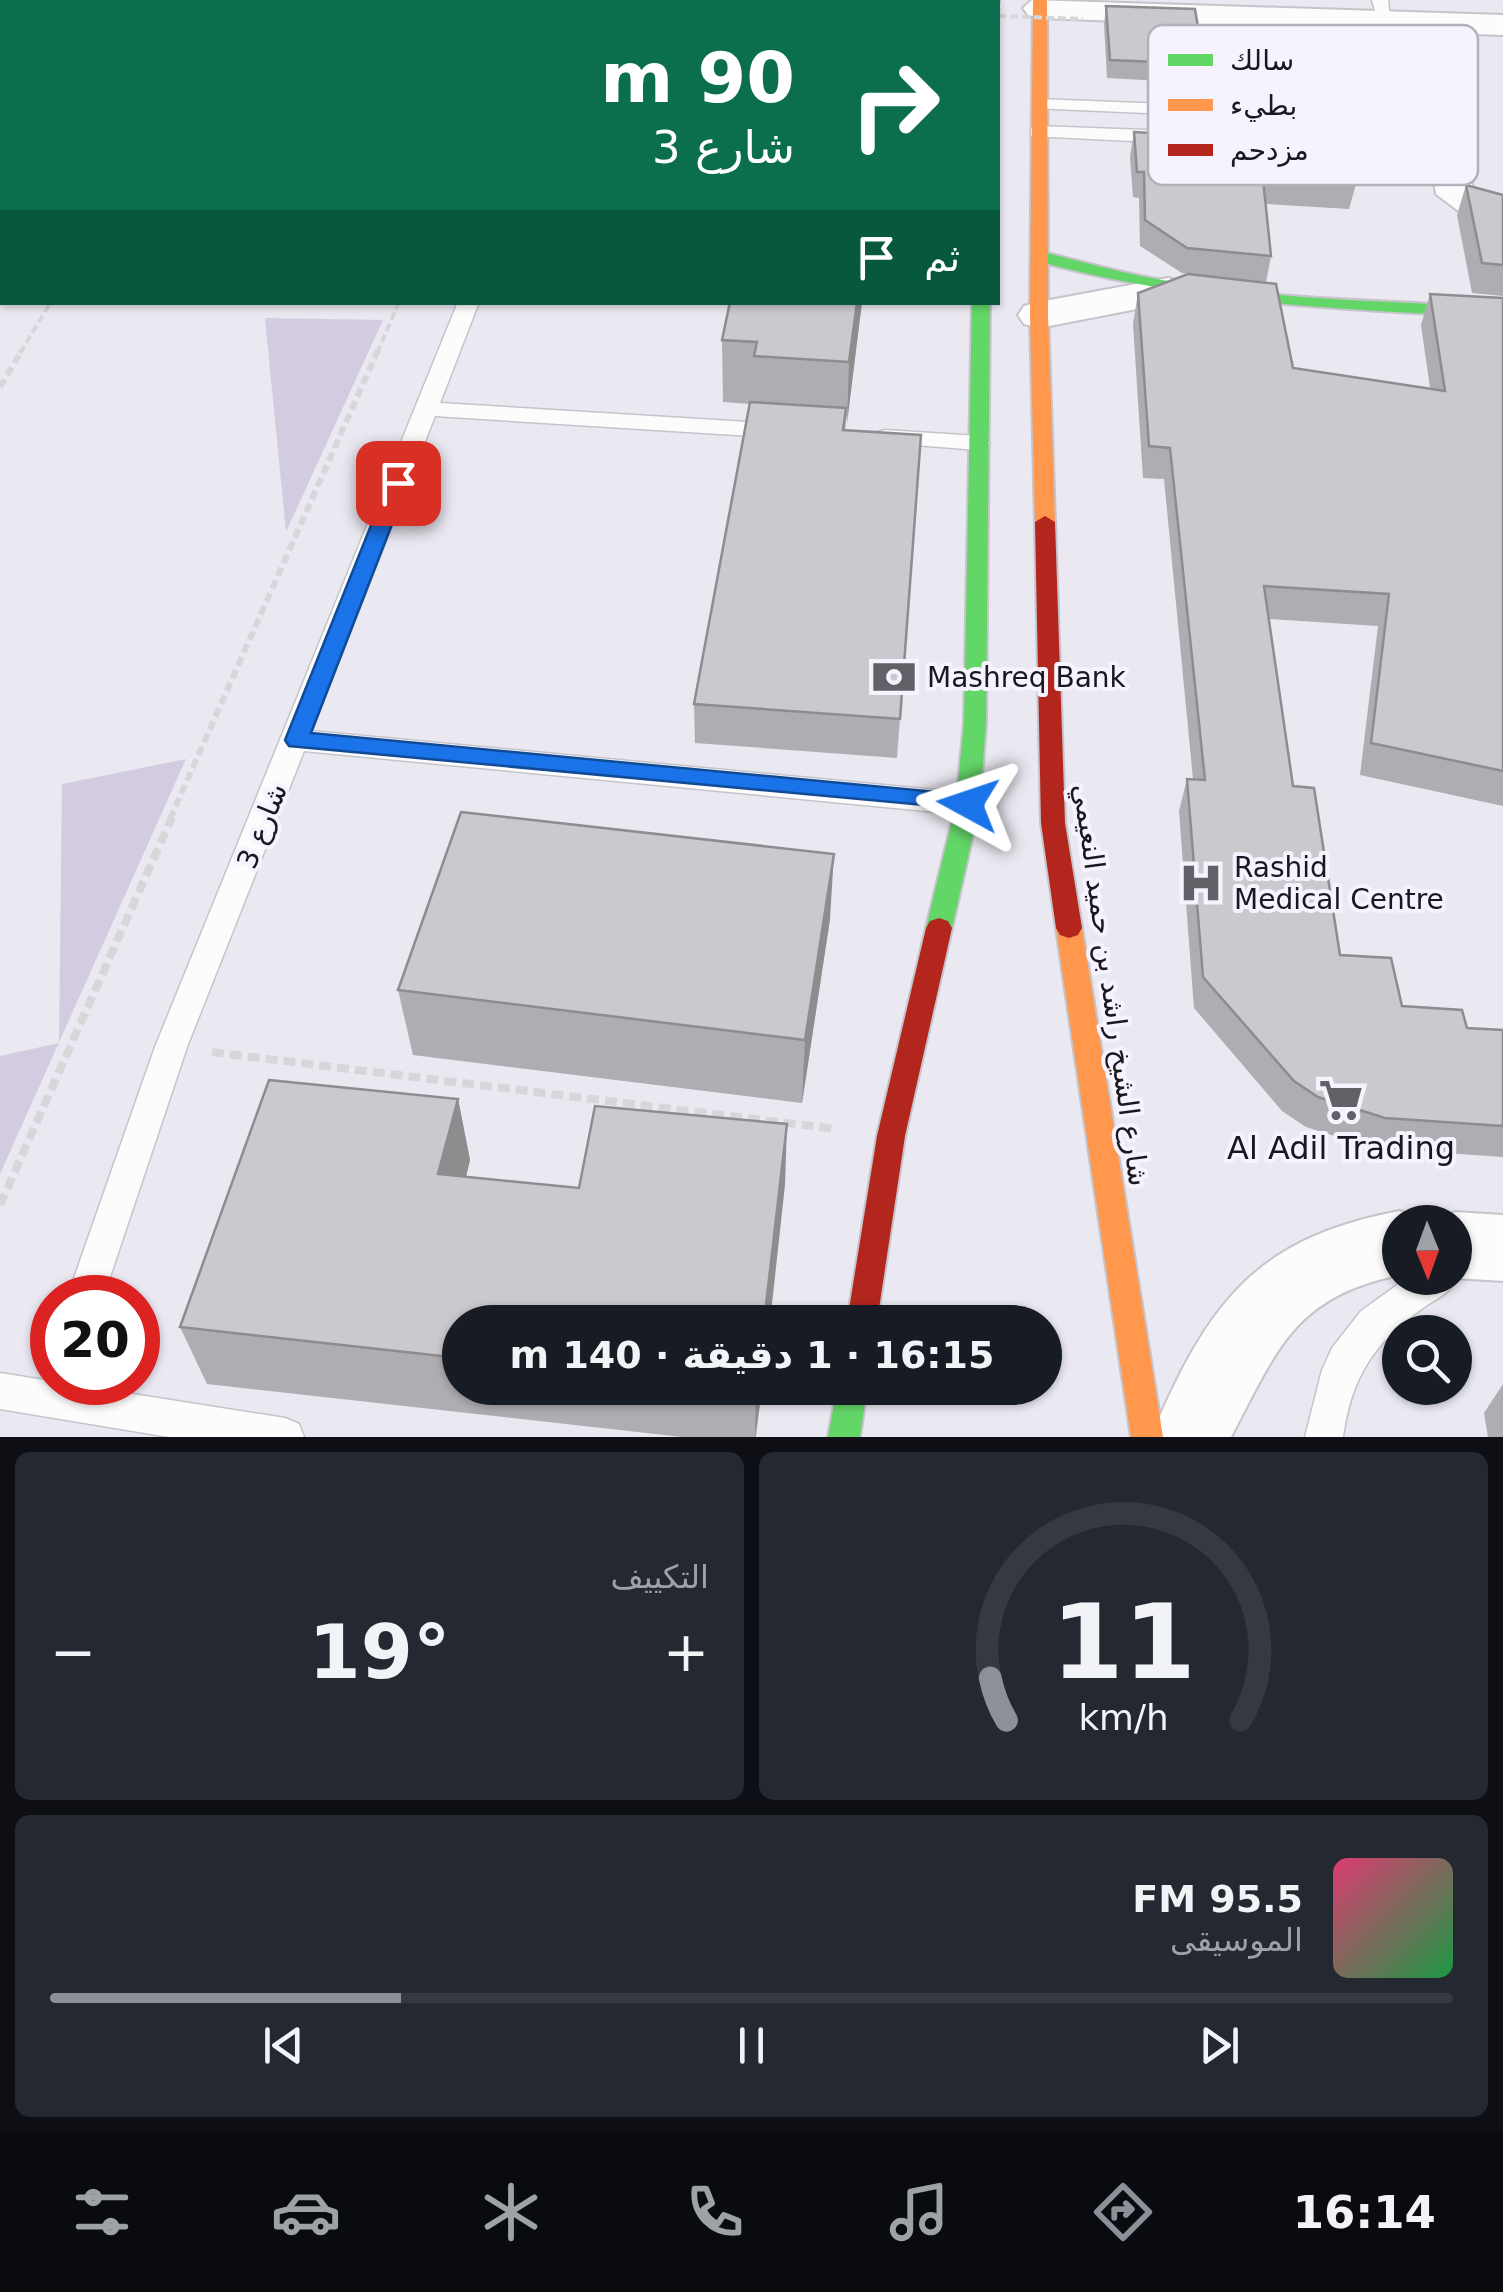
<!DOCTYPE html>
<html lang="ar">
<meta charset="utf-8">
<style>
:root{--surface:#171b24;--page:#242831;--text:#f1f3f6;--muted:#9ea1a6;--line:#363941;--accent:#8c9099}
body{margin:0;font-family:"DejaVu Sans","Noto Naskh Arabic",sans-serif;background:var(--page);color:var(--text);direction:rtl;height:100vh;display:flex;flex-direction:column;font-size:38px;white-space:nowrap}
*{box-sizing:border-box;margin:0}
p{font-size:32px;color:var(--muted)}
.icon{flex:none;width:55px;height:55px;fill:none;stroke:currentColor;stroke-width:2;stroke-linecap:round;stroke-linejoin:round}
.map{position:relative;height:1437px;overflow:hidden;direction:ltr}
.drawer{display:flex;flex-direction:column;gap:15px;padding:15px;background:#0d0f14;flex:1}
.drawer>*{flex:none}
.banner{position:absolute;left:0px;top:0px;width:1000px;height:305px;box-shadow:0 2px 8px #0004;direction:rtl;background:#0b6e4f;color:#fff;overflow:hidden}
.needle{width:65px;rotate:179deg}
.buttons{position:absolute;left:1382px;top:1205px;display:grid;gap:20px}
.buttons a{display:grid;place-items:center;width:90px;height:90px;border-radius:50%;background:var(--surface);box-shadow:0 2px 8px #0004;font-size:50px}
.speed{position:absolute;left:30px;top:1275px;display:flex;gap:20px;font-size:50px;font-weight:700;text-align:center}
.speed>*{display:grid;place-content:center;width:130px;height:130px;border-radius:50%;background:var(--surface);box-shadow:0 2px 8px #0004;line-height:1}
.speed .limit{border:15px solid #d22;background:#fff;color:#111}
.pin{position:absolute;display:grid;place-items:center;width:85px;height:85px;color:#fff;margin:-42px;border-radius:20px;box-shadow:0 5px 15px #0006}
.me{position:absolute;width:110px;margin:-55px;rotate:275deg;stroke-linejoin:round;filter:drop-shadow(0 0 8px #0008)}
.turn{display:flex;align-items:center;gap:35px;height:210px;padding:0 40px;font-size:45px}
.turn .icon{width:130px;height:130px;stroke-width:2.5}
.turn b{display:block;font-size:70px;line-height:85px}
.then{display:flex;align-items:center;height:95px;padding:0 40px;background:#0003;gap:20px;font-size:38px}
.big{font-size:75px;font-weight:600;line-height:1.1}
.drawer .tile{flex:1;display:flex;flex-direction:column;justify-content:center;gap:15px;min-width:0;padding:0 35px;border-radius:15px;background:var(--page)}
.drawer .dial{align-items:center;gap:0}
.dial svg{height:260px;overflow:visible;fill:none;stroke:var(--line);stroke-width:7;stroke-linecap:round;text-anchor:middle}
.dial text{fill:var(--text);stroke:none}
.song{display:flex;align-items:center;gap:30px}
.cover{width:120px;height:120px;border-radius:15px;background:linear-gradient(135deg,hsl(340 70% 55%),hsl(140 70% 35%))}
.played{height:10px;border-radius:5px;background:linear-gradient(90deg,var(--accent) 25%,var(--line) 25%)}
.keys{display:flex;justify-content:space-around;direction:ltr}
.heat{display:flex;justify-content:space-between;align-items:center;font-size:55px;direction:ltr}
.drawer .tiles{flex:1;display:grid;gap:15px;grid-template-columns:1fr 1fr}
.tile:last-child{grid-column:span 2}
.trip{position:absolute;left:442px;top:1305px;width:620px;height:100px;border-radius:50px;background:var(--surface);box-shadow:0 2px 8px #0004;font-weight:600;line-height:100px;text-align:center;direction:rtl}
.menu{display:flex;height:160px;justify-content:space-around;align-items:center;background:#090b0e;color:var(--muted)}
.menu .icon{width:70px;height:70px}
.menu .selected{color:var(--accent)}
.menu b{font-size:45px;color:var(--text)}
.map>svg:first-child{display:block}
</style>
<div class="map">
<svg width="1503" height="1437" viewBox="0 0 1503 1437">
<rect width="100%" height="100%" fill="#eae8f0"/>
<path fill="#d3cce1" d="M 265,318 L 383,320 L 286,532 Z
M 186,759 L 0,1174 L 0,1056 L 59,1043 L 62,784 Z"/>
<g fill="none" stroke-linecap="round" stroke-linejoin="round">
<g stroke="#c6c4ca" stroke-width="3">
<path id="lane" d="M 231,0 L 292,0 L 293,2 L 232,2 Z
M 1372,0 L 1388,0 L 1391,24 L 1379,24 Z
M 0,72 L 2,72 L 2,83 L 0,83 Z
M 1038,99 L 1241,107 L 1274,126 L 1271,135 L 1249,144 L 1214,144 L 1207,142 L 1207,134 L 1255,128 L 1237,117 L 1032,108 L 1032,100 Z
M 1038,126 L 1171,131 L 1180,137 L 1171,143 L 1031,136 L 1031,128 Z
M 458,302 L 479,302 L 440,403 L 782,424 L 794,431 L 782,438 L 435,416 L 311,731 L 968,793 L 978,796 L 982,804 L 978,812 L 968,815 L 304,751 L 187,1047 L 103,1298 L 67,1298 L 155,1047 Z
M 885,430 L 978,436 L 990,443 L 978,450 L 877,442 L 877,432 Z
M 1455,1273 L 1457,1278 C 1450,1294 1437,1298 1423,1308 C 1374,1342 1351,1378 1343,1437 L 1305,1437 L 1322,1370 L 1332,1348 L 1361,1311 L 1407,1278 L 1455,1278 Z
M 0,1373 L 285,1418 L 299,1424 L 304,1437 L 169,1437 L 0,1409 Z"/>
</g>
<g stroke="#c6c4ca" stroke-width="4">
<path id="street" d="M 1032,0 L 1503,15 L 1503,35 L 1443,33 L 1473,188 L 1503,199 L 1503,223 L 1465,216 L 1436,194 L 1409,32 L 1040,18 L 1028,15 L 1023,8 Z
M 1168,278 L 1183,282 L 1189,291 L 1183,300 L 1039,328 L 1024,324 L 1018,315 L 1024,306 L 1039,302 Z
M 1400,1211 L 1426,1222 L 1400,1222 L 1400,1275 C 1295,1296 1277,1349 1231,1437 L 1151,1437 C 1207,1305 1254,1238 1400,1211 Z
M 1455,1212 L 1503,1215 L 1503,1281 L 1455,1278 L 1455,1222 L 1430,1222 Z"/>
</g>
<g stroke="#c6c4ca" stroke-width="4">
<path id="fast" d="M 1039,251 C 1076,260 1113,271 1151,278 C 1267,300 1386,301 1503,307 L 1503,317 C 1343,310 1188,303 1033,260 L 1033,252 Z
M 972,302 L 990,302 L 986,722 L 980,804 L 952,928 L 948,935 L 939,938 L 930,935 L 926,928 L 956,804 L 964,722 Z
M 837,1388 L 867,1388 L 860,1437 L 828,1437 Z"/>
</g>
<g stroke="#c6c4ca" stroke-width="4">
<path id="slow" d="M 985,0 L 999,0 L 999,2 L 986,2 Z
M 1033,0 L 1047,0 L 1048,315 L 1055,522 L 1045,528 L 1035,522 L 1030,315 Z
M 1069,918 L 1078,921 L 1082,928 L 1163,1437 L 1131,1437 L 1056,928 L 1060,921 Z"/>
</g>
<g stroke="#c6c4ca" stroke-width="4">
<path id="jam" d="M 0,10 L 2,10 L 2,18 L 0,18 Z
M 1045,516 L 1055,522 L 1065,823 L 1082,928 L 1078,935 L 1069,938 L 1060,935 L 1056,928 L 1041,823 L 1035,522 Z
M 939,918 L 948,921 L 952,928 L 905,1136 L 877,1322 L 847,1322 L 877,1136 L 926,928 L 930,921 Z"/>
</g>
<path stroke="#d7d7d9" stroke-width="4" stroke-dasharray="8 4" stroke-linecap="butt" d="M 20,353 L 51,302
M 377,353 L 399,302"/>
<path stroke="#d7d7d9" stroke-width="6" stroke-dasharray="9 5" stroke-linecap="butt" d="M 0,387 L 22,350
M 170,819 L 378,350"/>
<path stroke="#d7d7d9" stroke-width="8" stroke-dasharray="12 6" stroke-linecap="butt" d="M 212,1052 L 835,1129
M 0,1205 L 172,817"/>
<use href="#lane" fill="#fcfcfd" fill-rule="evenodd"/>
<use href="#street" fill="#fcfcfd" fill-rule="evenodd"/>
<use href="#fast" fill="#63d668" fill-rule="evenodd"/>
<use href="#slow" fill="#ff974d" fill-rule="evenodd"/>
<use href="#jam" fill="#b3261e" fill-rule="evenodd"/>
<path stroke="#d7d7d9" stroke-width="4" stroke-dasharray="8 4" stroke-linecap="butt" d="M 998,16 L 1083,19"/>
</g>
<path fill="#aeadb1" d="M 737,0 L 901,0 L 891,2 L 785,2 Z
M 1106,6 L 1204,64 L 1200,83 L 1107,78 L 1104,24 Z
M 1134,132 L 1356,184 L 1349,209 L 1266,204 L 1271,256 L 1266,282 L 1196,275 L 1293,368 L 1430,388 L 1421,325 L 1430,294 L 1503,298 L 1503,806 L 1360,775 L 1378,626 L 1269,619 L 1293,786 L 1340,955 L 1402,1006 L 1467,1028 L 1503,1030 L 1503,1157 L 1372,1148 L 1306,1127 L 1282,1111 L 1194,1008 L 1179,811 L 1187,779 L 1193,779 L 1164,479 L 1143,478 L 1133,324 L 1138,293 L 1187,274 L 1182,273 L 1140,246 L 1139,198 L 1133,197 L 1130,157 Z
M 1466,185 L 1503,195 L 1503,296 L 1472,293 L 1457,215 Z
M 862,302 L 845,430 L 921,435 L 897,758 L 695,743 L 694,704 L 750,404 L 723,402 L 722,340 Z
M 830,919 L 802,1103 L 413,1055 L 398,990 Z
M 458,1099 L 470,1160 L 466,1177 L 579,1188 L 785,1185 L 460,1322 L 460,1388 L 762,1388 L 756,1437 L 682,1437 L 207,1384 L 180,1327 Z
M 1503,1384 L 1503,1437 L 1488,1437 L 1484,1413 Z"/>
<path fill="#8d8d90" d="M 873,0 L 901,0 L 891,2 L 873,2 Z
M 857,302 L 862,302 L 847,424 L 849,362 Z
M 834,854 L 830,919 L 802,1103 L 805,1040 Z
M 458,1099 L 470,1160 L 452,1234 L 438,1174 Z
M 787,1124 L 785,1185 L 770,1322 L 764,1322 Z
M 756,1388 L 762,1388 L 755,1437 Z"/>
<path fill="#cac9ce" stroke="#8d8d90" stroke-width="2.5" d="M 1106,6 L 1195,9 L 1204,64 L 1110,60 Z
M 1134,132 L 1346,144 L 1356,184 L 1263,179 L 1271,256 L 1187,248 L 1145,220 L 1144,172 L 1137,172 Z
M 1466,185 L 1503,195 L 1503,265 L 1482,263 Z
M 1188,274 L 1276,284 L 1293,368 L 1445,391 L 1430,294 L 1503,298 L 1503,771 L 1371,743 L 1389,594 L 1264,586 L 1293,786 L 1314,788 L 1340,955 L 1391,958 L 1402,1006 L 1462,1010 L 1467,1028 L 1503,1030 L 1503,1126 L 1385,1118 L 1318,1097 L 1294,1081 L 1203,977 L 1187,779 L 1205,780 L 1170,448 L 1149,446 L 1138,293 Z
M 730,302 L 857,302 L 849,362 L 754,356 L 757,342 L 722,340 Z
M 750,402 L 846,408 L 843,430 L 921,435 L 900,719 L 694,704 Z
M 461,812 L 834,854 L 805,1040 L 398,990 Z
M 269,1080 L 458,1099 L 438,1174 L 579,1188 L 595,1106 L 787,1124 L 764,1322 L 460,1322 L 460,1358 L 180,1327 Z
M 729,1388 L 756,1388 L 756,1390 Z"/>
<path fill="#1a73e8" stroke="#114b97" stroke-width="2.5" d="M 398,477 L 408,483 L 311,733 L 968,795 L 977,798 L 977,810 L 289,746 L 285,740 L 388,483 Z"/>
<defs>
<g id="bank-bare" transform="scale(3.45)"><path d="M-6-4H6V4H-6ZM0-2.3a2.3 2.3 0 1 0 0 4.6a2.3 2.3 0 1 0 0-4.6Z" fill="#636167" stroke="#f6f2fe" stroke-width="2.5" paint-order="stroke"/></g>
<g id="hospital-bare" transform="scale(3.45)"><path d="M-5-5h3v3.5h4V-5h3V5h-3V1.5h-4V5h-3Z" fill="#636167" stroke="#f6f2fe" stroke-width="2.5" paint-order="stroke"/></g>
<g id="supermarket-bare" transform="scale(3.45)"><path d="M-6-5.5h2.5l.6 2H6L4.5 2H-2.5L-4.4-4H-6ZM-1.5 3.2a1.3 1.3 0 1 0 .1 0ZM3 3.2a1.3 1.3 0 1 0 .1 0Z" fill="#636167" stroke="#f6f2fe" stroke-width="2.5" paint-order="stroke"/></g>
</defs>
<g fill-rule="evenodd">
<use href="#bank-bare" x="894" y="677"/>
<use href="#hospital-bare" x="1201" y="883"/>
<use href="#supermarket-bare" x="1341" y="1100"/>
</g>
<g text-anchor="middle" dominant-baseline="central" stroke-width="8" stroke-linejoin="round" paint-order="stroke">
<g font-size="28" fill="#1a181d" stroke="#f6f2fe" text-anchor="start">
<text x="927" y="677">Mashreq Bank</text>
<text x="1234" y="867">Rashid<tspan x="1234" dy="32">Medical Centre</tspan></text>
</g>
<g font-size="28" fill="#1a181d" stroke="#f6f2fe">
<text transform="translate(262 826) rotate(-68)">شارع 3</text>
<text transform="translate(1111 985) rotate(82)">شارع الشيخ راشد بن حميد النعيمي</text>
</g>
<g font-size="32" fill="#1a181d" stroke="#f6f2fe">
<text x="1341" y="1148">Al Adil Trading</text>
</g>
</g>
<rect x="1148" y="25" width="330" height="160" rx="15" fill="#f6f2fe" stroke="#b4b1ba" stroke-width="2.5"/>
<rect x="1168" y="54" width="45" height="12" fill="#63d668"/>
<rect x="1168" y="99" width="45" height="12" fill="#ff974d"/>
<rect x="1168" y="144" width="45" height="12" fill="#b3261e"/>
<g font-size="28" fill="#1a181d">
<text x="1230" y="70">سالك</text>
<text x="1230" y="115">بطيء</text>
<text x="1230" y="160">مزدحم</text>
</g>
</svg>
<div class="buttons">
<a><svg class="needle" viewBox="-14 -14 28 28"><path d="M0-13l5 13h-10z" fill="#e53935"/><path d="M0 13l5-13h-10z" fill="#9ea1a6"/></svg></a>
<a><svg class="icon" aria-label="search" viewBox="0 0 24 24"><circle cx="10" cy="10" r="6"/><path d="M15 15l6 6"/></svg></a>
</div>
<div class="speed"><div class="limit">20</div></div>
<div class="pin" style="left:398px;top:483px;background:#d93025"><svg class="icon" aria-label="arrive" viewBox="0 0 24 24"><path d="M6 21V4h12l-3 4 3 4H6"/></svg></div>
<svg class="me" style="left:968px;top:804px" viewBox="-20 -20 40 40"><path d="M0-17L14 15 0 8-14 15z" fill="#1a73e8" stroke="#fff" stroke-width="4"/></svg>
<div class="trip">16:15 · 1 دقيقة · 140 m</div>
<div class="banner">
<div class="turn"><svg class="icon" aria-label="right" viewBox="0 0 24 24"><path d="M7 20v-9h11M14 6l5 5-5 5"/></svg><div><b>90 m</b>شارع 3</div></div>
<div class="then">ثم<svg class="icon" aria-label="arrive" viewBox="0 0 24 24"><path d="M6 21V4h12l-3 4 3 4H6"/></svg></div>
</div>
</div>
<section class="drawer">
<div class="tiles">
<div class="tile dial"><svg viewBox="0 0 100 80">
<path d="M14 69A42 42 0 1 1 86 69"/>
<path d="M14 69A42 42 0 0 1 9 56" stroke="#8c9099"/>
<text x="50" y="56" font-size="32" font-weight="700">11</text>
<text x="50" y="72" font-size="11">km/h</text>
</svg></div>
<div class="tile"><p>التكييف</p>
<div class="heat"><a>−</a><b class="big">19°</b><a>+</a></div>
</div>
<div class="tile">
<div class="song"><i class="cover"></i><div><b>95.5 FM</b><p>الموسيقى</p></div></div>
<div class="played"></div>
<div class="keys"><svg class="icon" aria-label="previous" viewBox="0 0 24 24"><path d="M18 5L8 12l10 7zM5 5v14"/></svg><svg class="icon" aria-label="pause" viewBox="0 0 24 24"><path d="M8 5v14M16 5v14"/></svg><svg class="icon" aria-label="next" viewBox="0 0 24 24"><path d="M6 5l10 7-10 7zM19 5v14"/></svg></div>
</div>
</div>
</section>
<nav class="menu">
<b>16:14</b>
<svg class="icon selected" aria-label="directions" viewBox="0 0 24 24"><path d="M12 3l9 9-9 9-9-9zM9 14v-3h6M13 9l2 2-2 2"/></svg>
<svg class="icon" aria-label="music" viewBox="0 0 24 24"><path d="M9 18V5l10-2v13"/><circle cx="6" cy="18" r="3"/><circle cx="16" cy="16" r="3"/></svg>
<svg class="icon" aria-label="phone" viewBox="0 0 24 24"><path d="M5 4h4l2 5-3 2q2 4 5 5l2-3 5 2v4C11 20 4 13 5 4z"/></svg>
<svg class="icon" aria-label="climate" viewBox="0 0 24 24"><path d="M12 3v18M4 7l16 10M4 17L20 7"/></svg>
<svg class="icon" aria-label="car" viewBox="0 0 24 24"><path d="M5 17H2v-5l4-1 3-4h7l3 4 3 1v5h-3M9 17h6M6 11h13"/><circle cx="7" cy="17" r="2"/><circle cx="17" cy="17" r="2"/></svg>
<svg class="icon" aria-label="filters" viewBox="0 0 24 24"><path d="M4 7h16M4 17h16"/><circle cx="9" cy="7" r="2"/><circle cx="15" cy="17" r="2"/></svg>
</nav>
